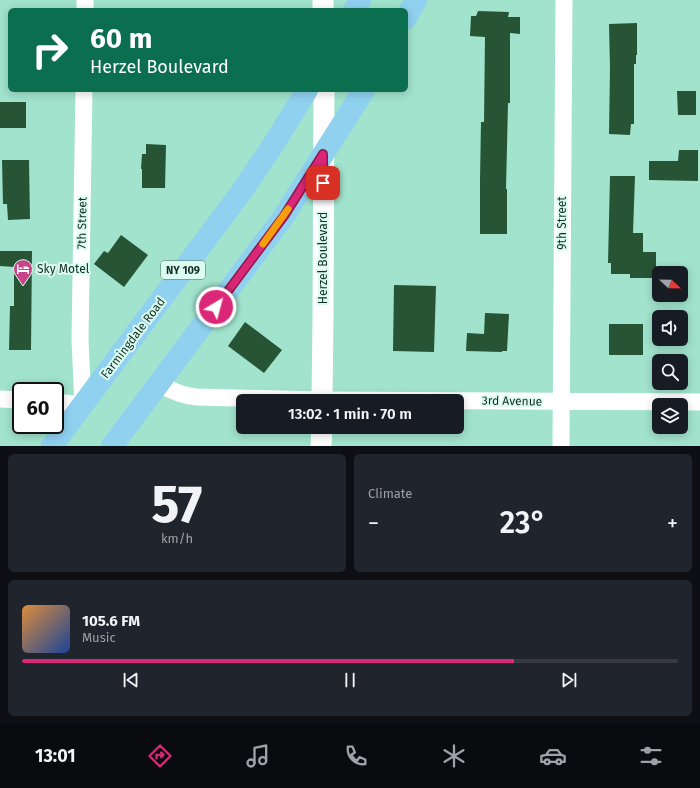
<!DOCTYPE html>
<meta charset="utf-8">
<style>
:root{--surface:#171b24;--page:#20242c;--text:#f1f3f6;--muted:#9ea1a6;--line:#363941;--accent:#db2777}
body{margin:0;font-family:"Fira Sans",sans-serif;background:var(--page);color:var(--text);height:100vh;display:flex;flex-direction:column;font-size:15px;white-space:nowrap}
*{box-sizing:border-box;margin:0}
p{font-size:13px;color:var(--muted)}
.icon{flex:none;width:22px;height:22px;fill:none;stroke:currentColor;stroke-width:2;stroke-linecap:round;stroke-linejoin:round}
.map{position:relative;height:446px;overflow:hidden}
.side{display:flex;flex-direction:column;gap:8px;padding:8px;background:#0d0f14;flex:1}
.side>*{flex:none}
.guide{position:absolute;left:8px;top:8px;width:400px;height:84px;border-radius:6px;box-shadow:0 2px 10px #0003;background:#0b6e4f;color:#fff;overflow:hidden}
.needle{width:26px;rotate:112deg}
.fabs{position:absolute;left:652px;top:266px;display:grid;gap:8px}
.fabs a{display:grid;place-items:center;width:36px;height:36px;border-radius:6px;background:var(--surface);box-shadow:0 2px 10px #0003;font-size:20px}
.speed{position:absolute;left:12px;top:382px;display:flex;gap:8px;font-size:20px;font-weight:700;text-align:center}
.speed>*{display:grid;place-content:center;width:52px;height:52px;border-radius:50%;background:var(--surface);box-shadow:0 2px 10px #0003;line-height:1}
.speed .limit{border:2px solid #111;border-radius:6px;background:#fff;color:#111}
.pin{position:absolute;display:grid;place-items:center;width:34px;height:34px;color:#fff;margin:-17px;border-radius:8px;box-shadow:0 2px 6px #0006}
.me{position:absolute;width:44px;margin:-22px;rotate:37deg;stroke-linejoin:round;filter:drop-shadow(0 0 3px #0008)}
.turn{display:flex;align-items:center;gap:14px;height:84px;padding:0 16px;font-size:18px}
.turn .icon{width:52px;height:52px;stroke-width:2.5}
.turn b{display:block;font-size:28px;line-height:34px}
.big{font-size:30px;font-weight:600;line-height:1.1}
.side .card{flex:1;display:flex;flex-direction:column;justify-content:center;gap:6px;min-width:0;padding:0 14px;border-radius:6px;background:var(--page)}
.side .dial{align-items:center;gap:0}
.dial b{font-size:52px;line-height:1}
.song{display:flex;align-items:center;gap:12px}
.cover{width:48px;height:48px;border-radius:6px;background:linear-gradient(135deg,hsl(30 70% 55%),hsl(220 70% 35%))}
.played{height:4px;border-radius:2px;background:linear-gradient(90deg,var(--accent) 75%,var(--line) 75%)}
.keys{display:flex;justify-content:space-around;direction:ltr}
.heat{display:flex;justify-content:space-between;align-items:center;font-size:22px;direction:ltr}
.side .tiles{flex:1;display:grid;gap:8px;grid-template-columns:1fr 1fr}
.card:last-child{grid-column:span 2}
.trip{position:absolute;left:236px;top:394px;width:228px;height:40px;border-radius:6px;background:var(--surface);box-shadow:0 2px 10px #0003;font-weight:600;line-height:40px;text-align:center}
.dock{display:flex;height:64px;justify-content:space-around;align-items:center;background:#090b0e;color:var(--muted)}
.dock .icon{width:28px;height:28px}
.dock .active{color:var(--accent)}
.dock b{font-size:18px;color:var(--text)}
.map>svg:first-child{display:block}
</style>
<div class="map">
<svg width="700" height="446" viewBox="0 0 700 446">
<rect width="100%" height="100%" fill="#a1e3cd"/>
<path fill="#275435" d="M 478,11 L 509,12 L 508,17 L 520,17 L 520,34 L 510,33 L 510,103 L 508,103 L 506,189 L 507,189 L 507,234 L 480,234 L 480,179 L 481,122 L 484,122 L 485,37 L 470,36 L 471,16 L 476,16 Z
M 637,23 L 637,55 L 636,55 L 636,64 L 634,64 L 634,124 L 631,124 L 630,135 L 609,134 L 610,69 L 609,24 Z
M 677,91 L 696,91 L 696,115 L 678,115 Z
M 0,102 L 26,102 L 26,128 L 0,128 Z
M 146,144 L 166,145 L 165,188 L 142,188 L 142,169 L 141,169 L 142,154 L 146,154 Z
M 679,150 L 698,150 L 698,181 L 649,180 L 649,161 L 678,161 Z
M 2,160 L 29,160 L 30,219 L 8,220 L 7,204 L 3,204 Z
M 610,176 L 635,176 L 633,233 L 643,233 L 643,252 L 656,252 L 656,278 L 630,278 L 630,274 L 611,274 L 611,263 L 608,263 Z
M 121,235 L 148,255 L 124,287 L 94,264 L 104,251 L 108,253 Z
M 0,251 L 32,251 L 31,350 L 9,350 L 10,306 L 14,306 L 14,267 L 0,266 Z
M 394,285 L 436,286 L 434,352 L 393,351 Z
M 485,313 L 509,314 L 507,351 L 502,351 L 502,352 L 466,351 L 467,333 L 484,334 Z
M 245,322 L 282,350 L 264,373 L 228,346 Z
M 609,324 L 643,324 L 643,355 L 609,355 Z"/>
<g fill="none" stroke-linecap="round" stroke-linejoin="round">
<path stroke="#fff" stroke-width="17" d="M 85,10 L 85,0
M 158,384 C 171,390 183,396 197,397 L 322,400 L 700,402
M 0,399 L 21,400
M 55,402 L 83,405 L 80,340 L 84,90
M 561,446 L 564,0"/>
<path stroke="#fff" stroke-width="21" d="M 323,0 L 323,10
M 322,401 L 323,317 L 324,90
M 321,446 L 322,427"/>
<path stroke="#90d1f0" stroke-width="22" d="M 354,10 L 360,0
M 406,18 L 416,0
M 52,446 L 242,191 L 273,145 L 307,90
M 112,446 L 284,216 L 364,90"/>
</g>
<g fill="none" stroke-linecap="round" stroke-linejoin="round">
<g stroke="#8e194d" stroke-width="10">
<path id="route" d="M 216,307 L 284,216 L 323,154 L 323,183"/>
</g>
<use href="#route" stroke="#db2777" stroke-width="7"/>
<path stroke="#f59e0b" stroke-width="7" d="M 263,244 L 288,209"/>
</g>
<defs>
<g id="hotel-pin" transform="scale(1)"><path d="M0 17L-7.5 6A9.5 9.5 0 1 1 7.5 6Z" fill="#c84488" stroke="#dcfcf1"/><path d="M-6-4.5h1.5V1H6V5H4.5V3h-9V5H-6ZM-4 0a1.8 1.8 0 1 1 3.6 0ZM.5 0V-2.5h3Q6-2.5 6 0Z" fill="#fff"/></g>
</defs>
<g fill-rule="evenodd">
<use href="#hotel-pin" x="23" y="269"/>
</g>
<g text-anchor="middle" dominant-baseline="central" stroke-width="4" stroke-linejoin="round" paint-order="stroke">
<rect fill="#dcfcf1" stroke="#4f6c63" stroke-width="1" x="161" y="261" width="44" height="18" rx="3"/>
<g font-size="11" font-weight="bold" fill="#132e26">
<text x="183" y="270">NY 109</text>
</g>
<g font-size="12" fill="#132e26" stroke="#dcfcf1">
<text transform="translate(82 223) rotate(-89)">7th Street</text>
<text transform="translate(562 223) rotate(-90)">9th Street</text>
<text transform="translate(323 258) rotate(-90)">Herzel Boulevard</text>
<text transform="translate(133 338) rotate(-53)">Farmingdale Road</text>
<text transform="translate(512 401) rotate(1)">3rd Avenue</text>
</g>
<g font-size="12" fill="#132e26" stroke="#dcfcf1" text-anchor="start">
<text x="37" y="269">Sky Motel</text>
</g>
</g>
</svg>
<div class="fabs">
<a><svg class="needle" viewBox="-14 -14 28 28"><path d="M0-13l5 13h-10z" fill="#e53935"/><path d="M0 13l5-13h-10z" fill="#9ea1a6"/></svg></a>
<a><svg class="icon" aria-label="sound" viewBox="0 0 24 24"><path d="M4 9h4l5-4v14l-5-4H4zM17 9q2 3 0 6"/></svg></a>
<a><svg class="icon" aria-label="search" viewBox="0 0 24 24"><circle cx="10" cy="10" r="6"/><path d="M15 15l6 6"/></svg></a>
<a><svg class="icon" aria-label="layers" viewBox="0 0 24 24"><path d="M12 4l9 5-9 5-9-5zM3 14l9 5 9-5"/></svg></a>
</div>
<div class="speed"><div class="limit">60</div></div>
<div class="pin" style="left:323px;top:183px;background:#d93025"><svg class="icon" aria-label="arrive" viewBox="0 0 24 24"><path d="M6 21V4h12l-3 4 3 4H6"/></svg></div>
<svg class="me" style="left:216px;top:307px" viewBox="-20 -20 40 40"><circle r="17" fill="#db2777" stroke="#fff" stroke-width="3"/><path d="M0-11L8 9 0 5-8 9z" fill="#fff"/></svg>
<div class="trip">13:02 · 1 min · 70 m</div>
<div class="guide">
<div class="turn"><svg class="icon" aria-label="right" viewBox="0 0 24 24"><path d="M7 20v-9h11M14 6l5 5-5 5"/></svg><div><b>60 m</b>Herzel Boulevard</div></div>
</div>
</div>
<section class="side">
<div class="tiles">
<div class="card dial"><b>57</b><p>km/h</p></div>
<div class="card"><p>Climate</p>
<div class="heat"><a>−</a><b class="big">23°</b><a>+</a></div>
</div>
<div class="card">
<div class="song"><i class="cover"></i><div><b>105.6 FM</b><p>Music</p></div></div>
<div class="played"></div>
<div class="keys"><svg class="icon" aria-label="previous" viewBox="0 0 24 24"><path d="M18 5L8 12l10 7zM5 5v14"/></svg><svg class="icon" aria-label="pause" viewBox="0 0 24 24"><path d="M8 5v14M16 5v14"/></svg><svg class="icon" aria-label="next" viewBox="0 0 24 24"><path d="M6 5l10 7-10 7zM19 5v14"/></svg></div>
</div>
</div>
</section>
<nav class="dock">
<b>13:01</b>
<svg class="icon active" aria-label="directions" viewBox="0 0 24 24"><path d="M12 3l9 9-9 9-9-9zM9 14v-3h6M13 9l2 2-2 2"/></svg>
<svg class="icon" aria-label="music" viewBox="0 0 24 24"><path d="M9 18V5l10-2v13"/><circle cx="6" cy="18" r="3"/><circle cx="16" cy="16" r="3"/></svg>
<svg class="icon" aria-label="phone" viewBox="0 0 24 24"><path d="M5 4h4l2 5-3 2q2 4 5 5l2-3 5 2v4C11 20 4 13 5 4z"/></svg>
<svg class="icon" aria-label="climate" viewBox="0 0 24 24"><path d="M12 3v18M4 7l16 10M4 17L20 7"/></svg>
<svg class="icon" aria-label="car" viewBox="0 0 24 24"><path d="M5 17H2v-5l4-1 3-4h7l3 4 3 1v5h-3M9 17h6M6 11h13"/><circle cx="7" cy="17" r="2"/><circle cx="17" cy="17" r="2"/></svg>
<svg class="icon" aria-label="filters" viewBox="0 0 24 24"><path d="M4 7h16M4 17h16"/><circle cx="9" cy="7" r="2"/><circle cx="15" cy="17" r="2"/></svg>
</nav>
